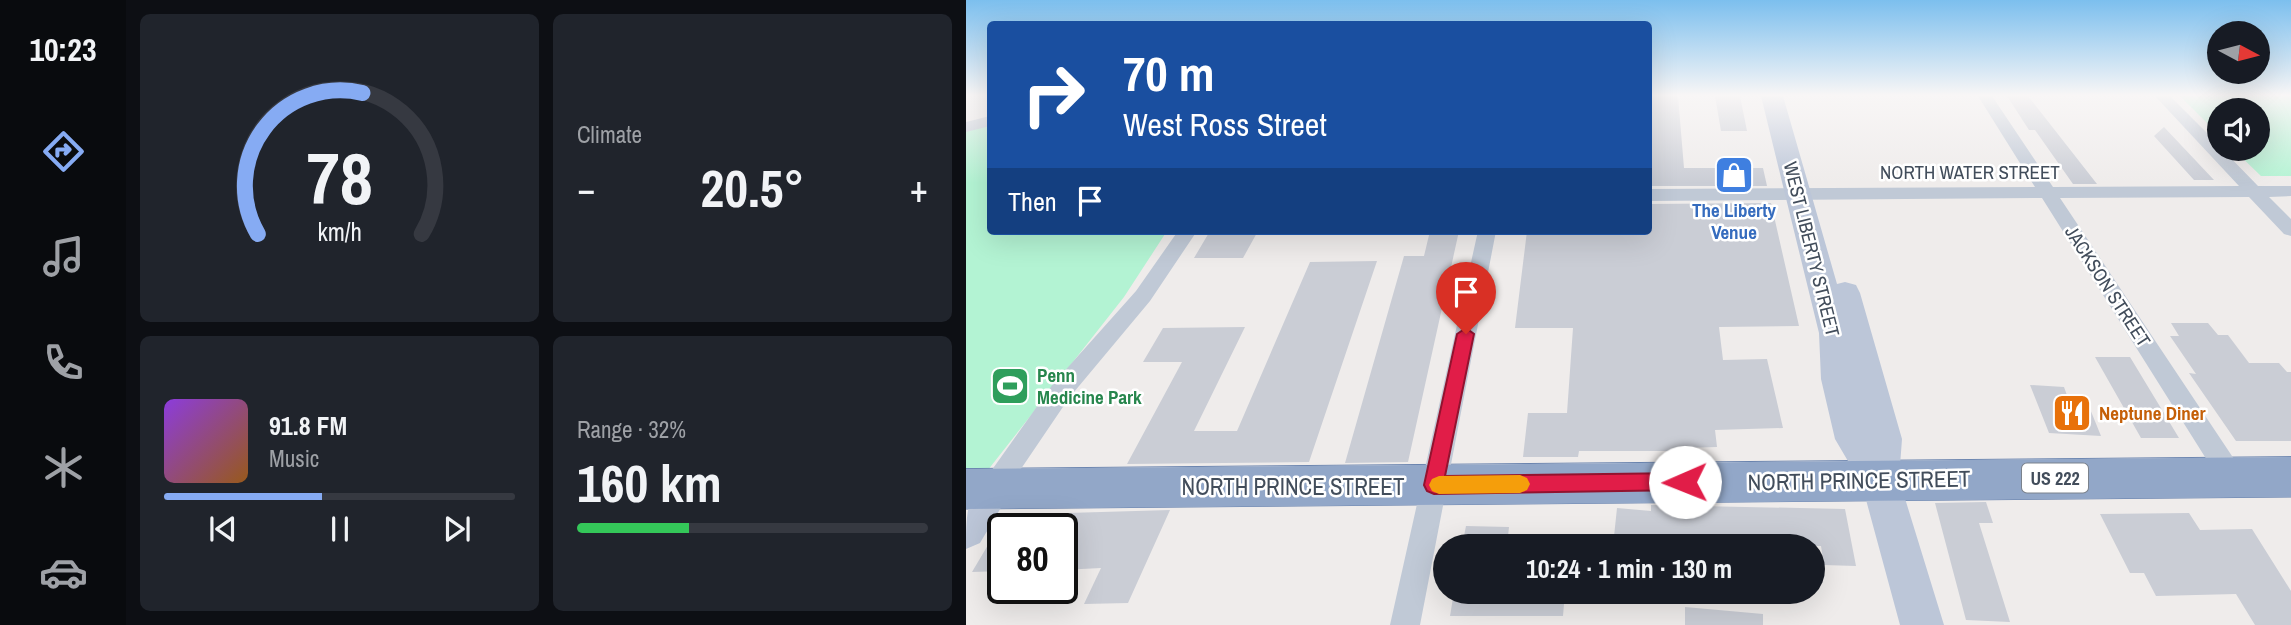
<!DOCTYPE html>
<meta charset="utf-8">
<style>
:root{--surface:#171b24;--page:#20242c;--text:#f1f3f6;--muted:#9ea1a6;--line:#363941;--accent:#86abf3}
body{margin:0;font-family:"Archivo Narrow",sans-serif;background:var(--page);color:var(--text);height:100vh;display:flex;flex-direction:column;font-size:26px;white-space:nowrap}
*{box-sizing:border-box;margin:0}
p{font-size:23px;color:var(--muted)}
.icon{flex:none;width:38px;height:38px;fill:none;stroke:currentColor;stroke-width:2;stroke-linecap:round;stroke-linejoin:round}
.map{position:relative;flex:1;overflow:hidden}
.drawer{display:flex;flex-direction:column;gap:14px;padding:14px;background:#0d0f14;width:840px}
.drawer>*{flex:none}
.guide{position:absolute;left:21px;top:21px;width:665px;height:214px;border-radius:7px;box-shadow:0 7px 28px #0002;background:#1a4fa0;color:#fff;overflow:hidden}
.needle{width:46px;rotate:97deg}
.tools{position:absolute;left:1241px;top:21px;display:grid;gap:14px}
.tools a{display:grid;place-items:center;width:63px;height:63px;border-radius:50%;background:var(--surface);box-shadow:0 7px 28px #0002;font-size:35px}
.speed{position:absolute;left:21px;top:513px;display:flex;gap:14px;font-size:35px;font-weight:700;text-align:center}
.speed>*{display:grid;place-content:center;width:91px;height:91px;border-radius:50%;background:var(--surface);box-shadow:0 7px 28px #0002;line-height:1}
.speed .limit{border:4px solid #111;border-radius:10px;background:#fff;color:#111}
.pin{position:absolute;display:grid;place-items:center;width:60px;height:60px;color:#fff;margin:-72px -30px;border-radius:50% 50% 50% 0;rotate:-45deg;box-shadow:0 0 7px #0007}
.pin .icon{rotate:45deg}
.me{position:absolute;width:77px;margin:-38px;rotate:269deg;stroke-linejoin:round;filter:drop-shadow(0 0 5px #0008)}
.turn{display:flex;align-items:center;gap:24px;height:147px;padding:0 21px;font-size:32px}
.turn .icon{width:91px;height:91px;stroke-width:2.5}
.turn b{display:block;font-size:49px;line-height:60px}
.then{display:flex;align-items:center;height:66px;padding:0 21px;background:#0003;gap:14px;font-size:26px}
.big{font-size:52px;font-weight:700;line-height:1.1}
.drawer .widget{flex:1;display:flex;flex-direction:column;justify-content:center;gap:10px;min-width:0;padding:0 24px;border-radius:10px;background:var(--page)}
.drawer .dial{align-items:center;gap:0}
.dial svg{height:182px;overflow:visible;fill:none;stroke:var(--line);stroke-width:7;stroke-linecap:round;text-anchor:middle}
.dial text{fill:var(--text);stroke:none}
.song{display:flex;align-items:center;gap:21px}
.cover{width:84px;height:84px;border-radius:10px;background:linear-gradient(135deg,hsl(270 70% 55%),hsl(30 70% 35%))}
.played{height:7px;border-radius:4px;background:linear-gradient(90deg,var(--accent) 45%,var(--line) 45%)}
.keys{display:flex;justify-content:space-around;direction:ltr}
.heat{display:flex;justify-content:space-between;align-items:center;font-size:38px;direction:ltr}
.charge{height:10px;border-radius:5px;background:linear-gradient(90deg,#34c759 32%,var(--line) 0)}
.drawer .tiles{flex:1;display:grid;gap:14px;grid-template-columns:repeat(2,1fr)}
.trip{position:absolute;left:467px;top:534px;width:392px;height:70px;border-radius:35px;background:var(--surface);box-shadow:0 7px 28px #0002;font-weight:700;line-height:70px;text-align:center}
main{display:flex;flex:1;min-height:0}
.tab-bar{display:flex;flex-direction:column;width:126px;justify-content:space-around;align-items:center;background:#090b0e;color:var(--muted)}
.tab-bar .icon{width:49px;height:49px}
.tab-bar .on{color:var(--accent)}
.tab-bar b{font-size:32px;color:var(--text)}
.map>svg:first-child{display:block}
</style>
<main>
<nav class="tab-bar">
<b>10:23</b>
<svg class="icon on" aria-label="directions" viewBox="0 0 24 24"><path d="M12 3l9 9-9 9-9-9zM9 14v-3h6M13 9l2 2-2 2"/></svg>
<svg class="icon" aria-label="music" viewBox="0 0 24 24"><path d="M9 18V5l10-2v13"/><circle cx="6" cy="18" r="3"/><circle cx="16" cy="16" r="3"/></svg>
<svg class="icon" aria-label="phone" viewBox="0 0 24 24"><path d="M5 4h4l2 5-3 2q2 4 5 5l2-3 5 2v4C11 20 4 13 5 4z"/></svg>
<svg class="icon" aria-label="climate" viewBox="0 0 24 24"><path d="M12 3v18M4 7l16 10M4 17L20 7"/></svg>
<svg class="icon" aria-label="car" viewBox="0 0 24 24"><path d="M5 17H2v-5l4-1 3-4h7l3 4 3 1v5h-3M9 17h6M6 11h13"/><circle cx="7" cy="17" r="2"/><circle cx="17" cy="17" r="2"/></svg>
</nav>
<section class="drawer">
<div class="tiles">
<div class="widget dial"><svg viewBox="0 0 100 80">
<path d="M14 69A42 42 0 1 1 86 69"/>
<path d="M14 69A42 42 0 0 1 60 7" stroke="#86abf3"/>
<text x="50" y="56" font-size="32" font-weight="700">78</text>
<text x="50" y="72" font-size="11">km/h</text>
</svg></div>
<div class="widget"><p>Climate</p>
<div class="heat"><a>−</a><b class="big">20.5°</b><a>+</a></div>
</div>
<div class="widget">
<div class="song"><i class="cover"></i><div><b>91.8 FM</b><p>Music</p></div></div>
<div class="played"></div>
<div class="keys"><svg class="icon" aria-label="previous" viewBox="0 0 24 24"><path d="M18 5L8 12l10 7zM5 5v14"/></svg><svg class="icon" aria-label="pause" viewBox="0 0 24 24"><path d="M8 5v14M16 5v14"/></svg><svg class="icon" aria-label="next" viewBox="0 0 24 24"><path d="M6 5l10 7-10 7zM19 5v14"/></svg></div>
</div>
<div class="widget"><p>Range · 32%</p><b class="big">160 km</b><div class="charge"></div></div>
</div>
</section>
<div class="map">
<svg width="1325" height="625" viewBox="0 0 1325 625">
<rect width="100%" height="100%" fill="#efeceb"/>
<path fill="#b3f3d3" d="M 1214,96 L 1325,96 L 1325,176 L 1295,176 L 1267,149 L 1292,149 L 1292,110 L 1253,110 L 1253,135 Z
M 24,124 L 24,231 L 201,231 L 158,297 L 18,475 L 0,475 L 0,131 Z"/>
<path fill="#cacdd5" d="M 682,96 L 712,96 L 718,168 L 797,168 L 801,186 L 682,186 Z
M 749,96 L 774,96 L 781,131 L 755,131 Z
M 1041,96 L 1062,96 L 1131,184 L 1107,184 L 1069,130 L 1063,130 Z
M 1198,127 L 1248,180 L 1228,180 L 1188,136 Z
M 805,203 L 833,326 L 753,327 L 757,360 L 801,359 L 817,428 L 749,430 L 751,447 L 718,448 L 718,451 L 613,451 L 612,457 L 557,457 L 562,413 L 601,413 L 607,328 L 549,328 L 561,231 L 682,231 L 682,204 Z
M 244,231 L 292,231 L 277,258 L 228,258 Z
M 464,231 L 493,231 L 442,462 L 379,463 L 438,256 L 458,256 Z
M 411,261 L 343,462 L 161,464 L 216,362 L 177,362 L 197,328 L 279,327 L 228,431 L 271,431 L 344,262 Z
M 1205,323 L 1242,323 L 1252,335 L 1262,335 L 1283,363 L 1313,363 L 1321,372 L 1325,372 L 1325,441 L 1270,441 L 1223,373 L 1230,374 L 1204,336 L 1213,336 Z
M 1129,357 L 1164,357 L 1213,438 L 1175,438 Z
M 1064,385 L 1098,387 L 1102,398 L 1120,399 L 1135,436 L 1083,433 Z
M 1020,502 L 1027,523 L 1013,523 L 1044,622 L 1000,620 L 969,503 Z
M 685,505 L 879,509 L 890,566 L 858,565 L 855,546 L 647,546 L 651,508 L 685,511 Z
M 204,510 L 162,603 L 118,604 L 135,568 L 96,570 L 96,528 L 37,528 L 37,571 L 6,572 L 35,523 L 35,515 Z
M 1223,513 L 1234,530 L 1286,529 L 1325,591 L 1325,625 L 1289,625 L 1270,594 L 1190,596 L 1178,573 L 1164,573 L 1134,514 Z
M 500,526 L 543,527 L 541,546 L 496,546 Z
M 488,592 L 599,592 L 597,616 L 484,616 Z
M 719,607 L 797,614 L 797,625 L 719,625 Z"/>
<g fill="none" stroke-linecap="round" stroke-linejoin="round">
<g stroke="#6882ad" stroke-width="1">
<path id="trunk" d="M 1325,457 L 1325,497 L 0,509 L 0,469 Z"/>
</g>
<path fill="#c0c9d6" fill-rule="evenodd" d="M 1012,96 L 1026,96 L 1087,187 L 1273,186 L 1189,96 L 1204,96 L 1253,145 L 1253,149 L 1256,149 L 1292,186 L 1325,186 L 1325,196 L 1303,197 L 1325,219 L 1325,236 L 1318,234 L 1283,197 L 1094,198 L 1274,468 L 1278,476 L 1274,484 L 1265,487 L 1256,484 L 1076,198 L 682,201 L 682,189 L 1069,187 Z
M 24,116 L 24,126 L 0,132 L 0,122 Z
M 212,231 L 231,231 L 184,301 L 103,398 L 36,497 L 27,501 L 18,497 L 14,489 L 18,481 L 87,384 L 170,291 Z
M 512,231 L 530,231 L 454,625 L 424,625 Z"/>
<path fill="#bcc6d8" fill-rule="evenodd" d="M 795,96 L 817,96 L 871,284 L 879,282 L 890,285 L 894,293 L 936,439 L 933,479 L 978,625 L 934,625 L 896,485 L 869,439 L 855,379 L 853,333 Z
M 27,472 L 41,477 L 46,489 L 14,543 L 0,549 C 0,517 0,485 27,472 Z"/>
<use href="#trunk" fill="#92a7c8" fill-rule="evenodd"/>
</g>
<linearGradient id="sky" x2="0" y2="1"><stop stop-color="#7cbfee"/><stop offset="0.52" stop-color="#f8f6f6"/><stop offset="1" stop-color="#f8f6f6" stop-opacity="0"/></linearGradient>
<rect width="1325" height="183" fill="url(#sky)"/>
<path fill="#e11d48" stroke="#92132f" stroke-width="2" d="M 500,328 L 508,334 L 479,476 L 719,473 L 726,476 L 728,482 L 726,488 L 719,490 L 468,494 L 461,491 L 458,485 L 491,334 Z"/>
<path fill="#f59e0b" d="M 554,475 L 561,478 L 564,484 L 561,490 L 554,493 L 473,494 L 466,491 L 463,485 L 466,479 L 473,476 Z"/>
<defs>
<g id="shop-square" transform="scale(2.0125)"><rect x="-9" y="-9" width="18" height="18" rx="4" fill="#3f7fe0" stroke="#fff"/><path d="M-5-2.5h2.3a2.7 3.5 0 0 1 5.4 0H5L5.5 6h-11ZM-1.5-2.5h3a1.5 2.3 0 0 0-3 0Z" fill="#fff"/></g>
<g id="stadium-square" transform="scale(2.0125)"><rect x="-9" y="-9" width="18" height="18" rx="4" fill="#2e9e5b" stroke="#fff"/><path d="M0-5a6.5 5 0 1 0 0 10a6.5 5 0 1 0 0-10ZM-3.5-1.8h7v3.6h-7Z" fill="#fff"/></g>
<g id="restaurant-square" transform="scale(2.0125)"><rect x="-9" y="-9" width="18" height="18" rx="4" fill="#e8710a" stroke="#fff"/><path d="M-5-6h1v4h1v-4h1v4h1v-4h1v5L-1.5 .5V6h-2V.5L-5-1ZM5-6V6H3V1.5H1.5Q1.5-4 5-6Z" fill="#fff"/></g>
</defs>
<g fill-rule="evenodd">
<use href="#shop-square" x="768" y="175"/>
<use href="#stadium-square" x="44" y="386"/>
<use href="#restaurant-square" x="1106" y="413"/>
</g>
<g text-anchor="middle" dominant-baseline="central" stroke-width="5" stroke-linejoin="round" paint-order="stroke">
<rect fill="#fff" stroke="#7b828c" stroke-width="2" x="1056" y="463.5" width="66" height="29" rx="5"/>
<g font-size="18" font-weight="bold" fill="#424d5b">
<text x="1089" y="478">US 222</text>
</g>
<g font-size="19" fill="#424d5b" stroke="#fff">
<text x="1004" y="172">NORTH WATER STREET</text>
<text transform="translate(846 249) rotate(76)">WEST LIBERTY STREET</text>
<text transform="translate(1142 286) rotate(57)">JACKSON STREET</text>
</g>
<g font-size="19" font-weight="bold" fill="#366cbe" stroke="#fff">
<text x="768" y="210">The Liberty<tspan x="768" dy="22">Venue</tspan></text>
</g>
<g font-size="19" font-weight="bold" fill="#27864d" stroke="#fff" text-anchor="start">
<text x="71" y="375">Penn<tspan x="71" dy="22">Medicine Park</tspan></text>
</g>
<g font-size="19" font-weight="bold" fill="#c56008" stroke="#fff" text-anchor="start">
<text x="1133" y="413">Neptune Diner</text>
</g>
<g font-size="23" fill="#424d5b" stroke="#fff">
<text transform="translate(893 480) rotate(-1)">NORTH PRINCE STREET</text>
<text x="327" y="486">NORTH PRINCE STREET</text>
</g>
</g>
</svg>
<div class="tools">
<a><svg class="needle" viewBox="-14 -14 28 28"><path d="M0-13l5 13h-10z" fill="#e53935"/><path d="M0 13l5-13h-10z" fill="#9ea1a6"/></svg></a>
<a><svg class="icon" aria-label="sound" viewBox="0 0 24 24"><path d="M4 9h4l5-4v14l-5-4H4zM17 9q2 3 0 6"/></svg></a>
</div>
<div class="speed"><div class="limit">80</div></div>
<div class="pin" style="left:500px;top:334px;background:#d93025"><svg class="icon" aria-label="arrive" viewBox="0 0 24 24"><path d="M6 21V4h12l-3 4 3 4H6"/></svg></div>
<svg class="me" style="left:719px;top:482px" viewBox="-20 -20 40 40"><circle r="19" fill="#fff"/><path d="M0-13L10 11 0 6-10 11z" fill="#e11d48"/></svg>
<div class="trip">10:24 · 1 min · 130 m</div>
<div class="guide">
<div class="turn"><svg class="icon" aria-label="right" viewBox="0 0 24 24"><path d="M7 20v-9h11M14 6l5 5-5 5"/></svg><div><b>70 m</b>West Ross Street</div></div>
<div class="then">Then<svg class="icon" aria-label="arrive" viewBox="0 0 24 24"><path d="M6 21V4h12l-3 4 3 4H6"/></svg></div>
</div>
</div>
</main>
